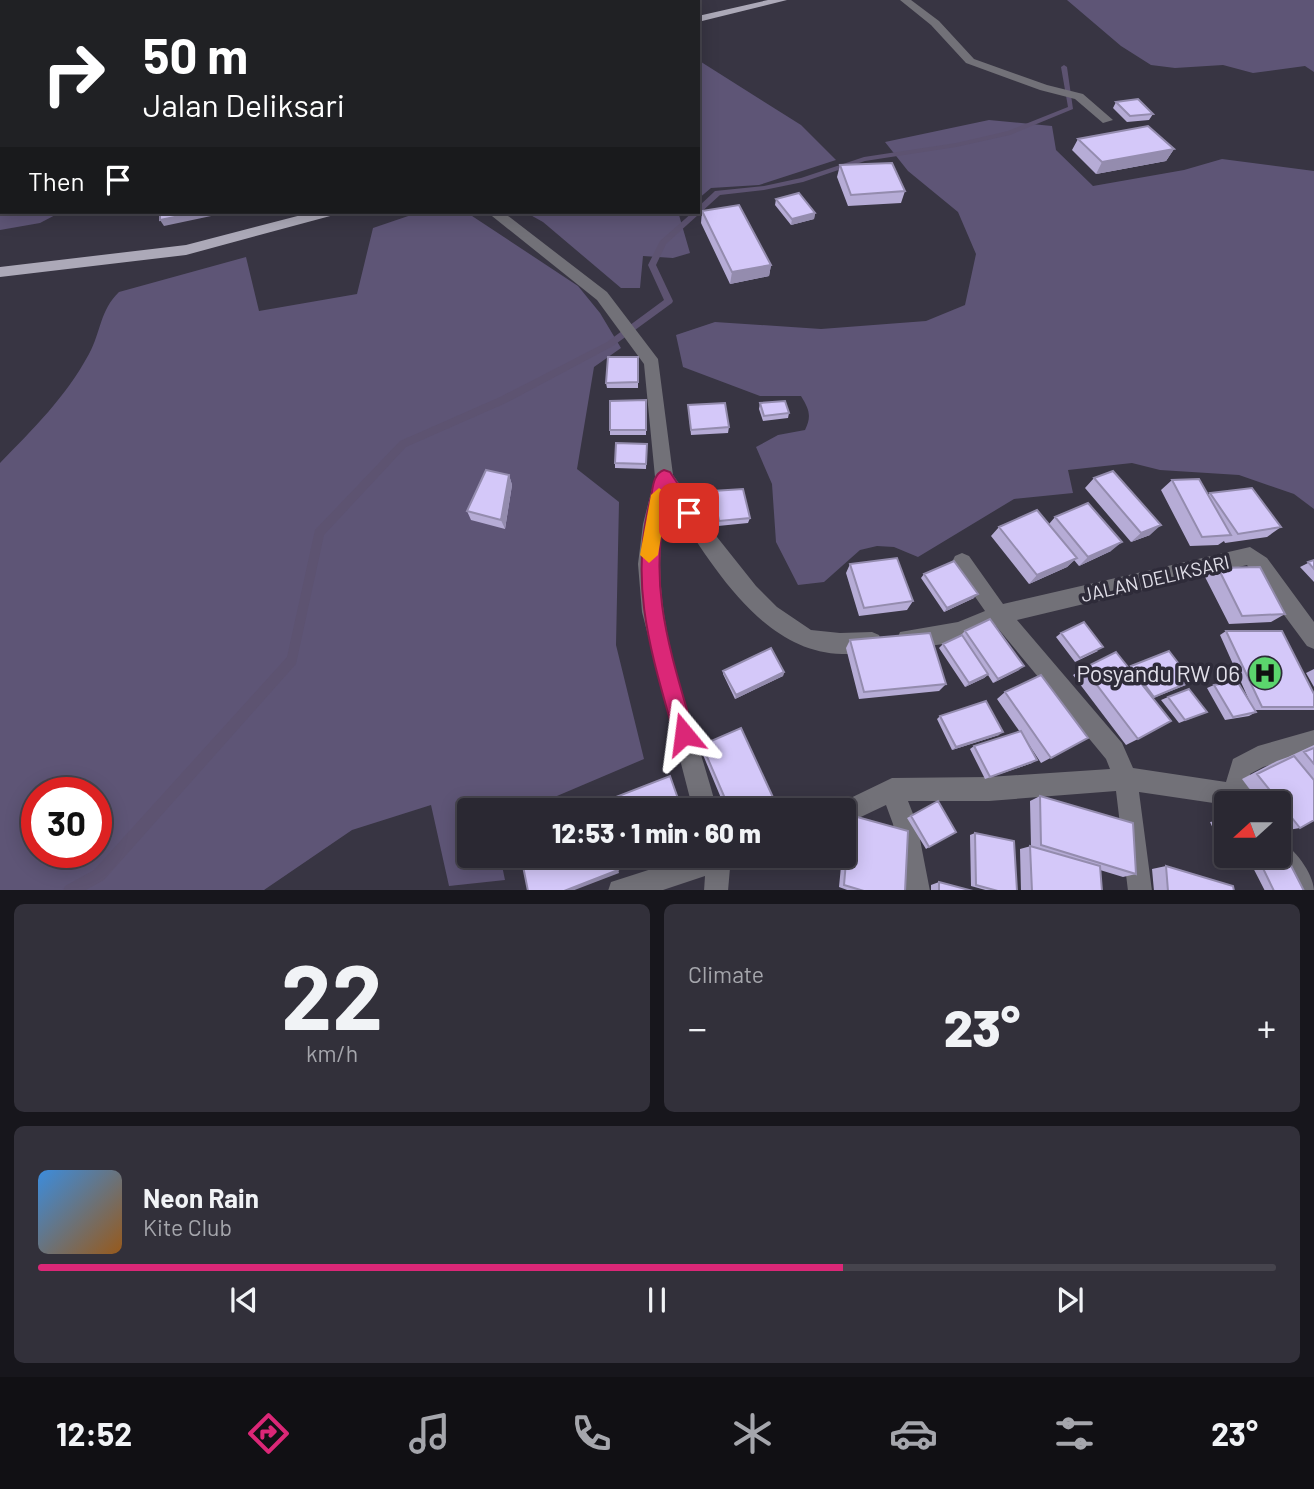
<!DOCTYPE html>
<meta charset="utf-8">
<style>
:root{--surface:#2a2832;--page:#32303a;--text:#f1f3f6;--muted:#a5a6ac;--line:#46444d;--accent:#db2777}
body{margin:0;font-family:Barlow,sans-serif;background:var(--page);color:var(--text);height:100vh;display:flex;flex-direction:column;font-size:26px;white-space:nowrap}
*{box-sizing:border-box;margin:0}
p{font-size:23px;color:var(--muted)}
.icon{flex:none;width:38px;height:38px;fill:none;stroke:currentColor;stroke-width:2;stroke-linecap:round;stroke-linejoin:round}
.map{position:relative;height:890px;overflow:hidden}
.side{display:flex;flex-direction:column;gap:14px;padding:14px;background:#17161c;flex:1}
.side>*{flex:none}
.top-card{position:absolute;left:0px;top:0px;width:700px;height:214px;box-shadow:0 4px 18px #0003,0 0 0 2px var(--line);background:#202124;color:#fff;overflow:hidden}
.needle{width:46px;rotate:249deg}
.fabs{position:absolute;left:1214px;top:791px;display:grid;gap:14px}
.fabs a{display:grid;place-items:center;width:77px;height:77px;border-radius:7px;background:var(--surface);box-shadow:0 4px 18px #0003,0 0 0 2px var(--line);font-size:35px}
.speed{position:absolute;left:21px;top:777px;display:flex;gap:14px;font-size:35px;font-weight:700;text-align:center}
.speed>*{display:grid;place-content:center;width:91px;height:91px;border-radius:50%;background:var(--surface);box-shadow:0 4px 18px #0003,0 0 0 2px var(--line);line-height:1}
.speed .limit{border:10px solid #d22;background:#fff;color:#111}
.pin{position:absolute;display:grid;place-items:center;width:60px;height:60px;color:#fff;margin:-30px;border-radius:14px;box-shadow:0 4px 10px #0006}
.me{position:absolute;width:77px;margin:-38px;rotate:344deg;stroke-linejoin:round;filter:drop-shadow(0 0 5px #0008)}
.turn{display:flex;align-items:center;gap:24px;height:147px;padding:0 28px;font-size:32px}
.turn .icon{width:91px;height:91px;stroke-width:2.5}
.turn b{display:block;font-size:49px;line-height:60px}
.then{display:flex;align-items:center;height:66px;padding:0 28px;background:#0003;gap:14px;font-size:26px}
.big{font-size:52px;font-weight:800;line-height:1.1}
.side .widget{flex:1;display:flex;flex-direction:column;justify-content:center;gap:10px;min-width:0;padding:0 24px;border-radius:10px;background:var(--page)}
.side .dial{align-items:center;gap:0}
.dial b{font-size:91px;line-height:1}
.song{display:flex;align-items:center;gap:21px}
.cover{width:84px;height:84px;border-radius:10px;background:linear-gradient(135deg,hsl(210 70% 55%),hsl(30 70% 35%))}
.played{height:7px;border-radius:4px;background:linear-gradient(90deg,var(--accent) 65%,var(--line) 65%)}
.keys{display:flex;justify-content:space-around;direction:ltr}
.heat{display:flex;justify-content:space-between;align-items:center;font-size:38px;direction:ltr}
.side .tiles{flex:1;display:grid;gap:14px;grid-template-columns:1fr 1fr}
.widget:last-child{grid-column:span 2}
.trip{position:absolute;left:457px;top:798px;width:399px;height:70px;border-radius:7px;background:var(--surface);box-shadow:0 4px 18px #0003,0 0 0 2px var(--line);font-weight:800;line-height:70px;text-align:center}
.menu{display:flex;height:112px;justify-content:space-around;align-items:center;background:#111014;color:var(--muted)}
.menu .icon{width:49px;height:49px}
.menu .on{color:var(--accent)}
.menu b{font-size:32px;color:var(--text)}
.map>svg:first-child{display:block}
</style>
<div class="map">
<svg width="1314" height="891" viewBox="0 0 1314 891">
<rect width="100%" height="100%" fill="#383543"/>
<path fill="#5e5576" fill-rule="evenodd" d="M 0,0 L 434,0 L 435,2 L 2,2 L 2,212 L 61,212 L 40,223 L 0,230 Z
M 1067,0 L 1314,0 L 1314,72 L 1305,66 L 1253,73 L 1223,65 L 1175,68 L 1151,65 L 1121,46 Z
M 698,60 L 801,125 L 836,160 L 759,185 L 711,188 L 698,199 Z
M 989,120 L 1052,126 L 1056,150 L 1093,186 L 1184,170 L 1222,159 L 1314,171 L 1314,509 L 1294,494 L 1239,475 L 1160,470 L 1132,463 L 1068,470 L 1073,493 L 1014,499 L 918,557 L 894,547 L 877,546 L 860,550 L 824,582 L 798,585 L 776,542 L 772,484 L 756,447 L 778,435 L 805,430 C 812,416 809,409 801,396 L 760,396 L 683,367 L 676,335 L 715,322 L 821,329 L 926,321 L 965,305 L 976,254 L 958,212 L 908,171 L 885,142 Z
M 420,212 L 466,212 L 578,286 L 600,313 L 621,348 L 594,367 L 577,469 L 619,502 L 616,645 L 644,759 L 524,810 L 469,810 L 469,856 L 500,856 L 505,880 L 449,886 L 431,805 L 352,830 L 264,890 L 0,891 L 0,463 C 34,428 65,398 89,354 C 101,332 100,310 119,292 L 246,257 L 259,311 L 357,294 L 373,228 ZM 37,793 L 96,793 L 96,852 L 37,852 Z
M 525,212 L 682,212 L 679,215 L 690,253 L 673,258 L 643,256 L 640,288 L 621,288 L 543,222 Z"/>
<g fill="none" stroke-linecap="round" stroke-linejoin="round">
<path fill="#5d5371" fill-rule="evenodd" d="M 1064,65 L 1067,67 L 1073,109 L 1010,135 L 956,147 L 865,161 L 803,182 L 764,190 L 720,195 L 666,244 L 656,265 L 673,301 L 672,303 L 613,346 L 506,403 L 406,447 L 324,535 L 296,664 L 104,880 L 84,891 L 63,891 L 65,886 L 94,870 L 287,657 L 315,530 L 400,441 L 500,397 L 607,342 L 664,300 L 648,265 L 660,241 L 693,212 L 698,212 L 698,207 L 715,191 L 764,186 L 801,178 L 864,157 L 956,143 L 1008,131 L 1068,107 L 1061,67 Z"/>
<path fill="#727178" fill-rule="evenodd" d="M 626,0 L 636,0 L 625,2 Z
M 900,0 L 911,0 L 939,21 L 974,59 L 1047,85 L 1083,94 L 1113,120 L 1103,123 L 1075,99 L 1040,90 L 966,63 L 931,25 Z
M 487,212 L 503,212 L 607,292 L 658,359 L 673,475 L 717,537 L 756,586 L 777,607 L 811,630 L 840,633 L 872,632 L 879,635 L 882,642 L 879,649 C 868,654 855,654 842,654 C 759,652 709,559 668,498 C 641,607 690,706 717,810 L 693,810 L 642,612 L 638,564 L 643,524 L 655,477 L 644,364 L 597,300 Z
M 1250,547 L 1267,558 L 1314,622 L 1314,649 L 1307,646 L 1247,565 L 1017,620 L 1122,743 L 1133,768 L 1226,782 L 1233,759 L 1258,746 L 1314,730 L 1314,752 L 1263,767 L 1250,774 L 1249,790 L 1256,803 L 1227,805 L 1139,792 L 1152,891 L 1128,891 L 1116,791 L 989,801 L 908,801 L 917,824 L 930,891 L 905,891 L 893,824 L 886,805 L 844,825 L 844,810 L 833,810 L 836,805 L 892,778 L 989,777 L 1110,769 L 1106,759 L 996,626 L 958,642 L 907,649 L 900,646 L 897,639 L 900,632 L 958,622 L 985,611 L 955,568 L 952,562 L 955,556 L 962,553 L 969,556 L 1003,604 Z
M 1279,841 C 1294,847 1314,874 1314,891 L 1291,891 L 1268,856 L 1279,856 Z
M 692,856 L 741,856 L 738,865 L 730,868 L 728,891 L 704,891 L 705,876 L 660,891 L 608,891 L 611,882 Z"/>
<path fill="#aca9b8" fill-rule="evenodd" d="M 768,0 L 787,0 L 698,22 L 698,16 Z
M 313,212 L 336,212 L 334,215 L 186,255 L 0,277 L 0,267 L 186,245 Z"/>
</g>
<path fill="#b6acd6" d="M 1116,102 L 1153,114 L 1149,120 L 1127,122 L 1113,108 Z
M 1078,139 L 1174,149 L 1166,161 L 1096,174 L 1072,150 Z
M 840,165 L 905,191 L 901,203 L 848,206 L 837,177 Z
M 776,199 L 815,213 L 814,219 L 791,225 L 775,205 Z
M 702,211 L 771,265 L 769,276 L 730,284 L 701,223 Z
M 638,357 L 638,388 L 607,388 L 606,383 Z
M 646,400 L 646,435 L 610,435 L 610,430 Z
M 760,403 L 789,413 L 788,418 L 763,421 L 759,409 Z
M 688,405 L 729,427 L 728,433 L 691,435 Z
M 647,444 L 646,469 L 615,468 L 615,463 Z
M 509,475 L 512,485 L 505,529 L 471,520 L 467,511 Z
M 1094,478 L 1150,535 L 1131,542 L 1085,488 Z
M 1172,480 L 1208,495 L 1210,493 L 1281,527 L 1267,537 L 1225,543 L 1224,541 L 1218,545 L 1190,546 L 1161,490 Z
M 713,491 L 750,518 L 748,523 L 718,526 L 712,496 Z
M 1055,517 L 1111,551 L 1079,566 L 1074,560 L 1067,567 L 1029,584 L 991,536 L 999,527 L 1049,524 Z
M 1314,560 L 1314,582 L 1300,567 Z
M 850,564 L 913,601 L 907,610 L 859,616 L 846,573 Z
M 1218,568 L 1285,614 L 1271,622 L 1229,624 L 1205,577 Z
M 924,574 L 974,598 L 944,612 L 921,578 Z
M 965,631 L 1019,670 L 993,683 L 988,675 L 984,678 L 965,687 L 939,648 L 943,644 L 961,635 Z
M 1226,631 L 1314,694 L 1314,710 L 1255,710 L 1256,712 L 1249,716 L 1225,720 L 1207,688 L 1214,685 L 1249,700 L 1220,635 Z
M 1061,633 L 1098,651 L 1075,662 L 1056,637 Z
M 850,640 L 946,684 L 939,691 L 859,699 L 846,648 Z
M 1131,666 L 1186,685 L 1153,698 L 1138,739 L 1126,745 L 1073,675 L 1084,668 L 1129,668 Z
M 1314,669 L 1314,687 L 1306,673 Z
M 723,671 L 784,672 L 783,676 L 735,699 L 723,674 Z
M 1005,692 L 1088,738 L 1041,763 L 1026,740 L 1032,763 L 985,779 L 970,749 L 974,746 L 1020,732 L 997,699 Z
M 1168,697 L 1207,712 L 1179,723 L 1161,700 Z
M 940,716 L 999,735 L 952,750 L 937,719 Z
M 702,745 L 777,806 L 774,810 L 726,810 L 701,750 Z
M 1314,745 L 1314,820 L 1300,828 L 1282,831 L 1279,828 L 1279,803 L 1260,803 L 1242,779 L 1277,761 L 1288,757 Z
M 1040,796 L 1136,874 L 1123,877 L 1100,870 L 1102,891 L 1021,891 L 1020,849 L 1031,846 L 1030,801 Z
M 938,801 L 929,847 L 926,849 L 907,818 Z
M 850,815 L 905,891 L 850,891 L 839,887 L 842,856 L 844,856 L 845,819 Z
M 1227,819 L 1227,844 L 1220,844 L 1210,822 Z
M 975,833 L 1017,891 L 989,891 L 971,886 L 970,835 Z
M 1247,856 L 1279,856 L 1304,891 L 1265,891 Z
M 1166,866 L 1234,891 L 1154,891 L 1152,869 Z
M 939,882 L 973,891 L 931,891 L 931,885 Z"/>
<path fill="#948cae" d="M 1174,149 L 1166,161 L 1096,174 L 1102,162 Z
M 199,212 L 230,212 L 164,226 L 160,220 Z
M 815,213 L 814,219 L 791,225 L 792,219 Z
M 771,265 L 769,276 L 730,284 L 732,272 Z
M 509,475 L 512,485 L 505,529 L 501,520 Z
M 1161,525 L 1150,535 L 1131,542 L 1141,533 Z
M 1122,542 L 1111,551 L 1079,566 L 1088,557 Z
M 1077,558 L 1067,567 L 1029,584 L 1037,575 Z
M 978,594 L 974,598 L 944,612 L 947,608 Z
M 1024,666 L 1019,670 L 993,683 L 998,679 Z
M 784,672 L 783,676 L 735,699 L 736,695 Z
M 988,674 L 984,678 L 965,687 L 969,683 Z
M 1003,732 L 999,735 L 952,750 L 956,747 Z
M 1037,760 L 1032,763 L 985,779 L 990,777 Z
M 615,856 L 619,873 L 572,891 L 564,891 Z
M 632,856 L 640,856 L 622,863 L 621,861 Z"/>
<path fill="#d4c8f9" stroke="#948cae" stroke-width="2" d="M 1138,99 L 1153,114 L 1130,116 L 1116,102 Z
M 1148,126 L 1174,149 L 1102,162 L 1078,139 Z
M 892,163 L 905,191 L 851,195 L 840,165 Z
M 799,193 L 815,213 L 792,219 L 776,199 Z
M 739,205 L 771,265 L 732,272 L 702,211 Z
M 160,212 L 199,212 L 160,220 Z
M 608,357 L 638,357 L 638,382 L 606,383 Z
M 646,400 L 646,430 L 610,430 L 610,401 Z
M 785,401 L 789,413 L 764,416 L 760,403 Z
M 725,403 L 729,427 L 691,430 L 688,405 Z
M 616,443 L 647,444 L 646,464 L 615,463 Z
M 486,470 L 509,475 L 501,520 L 467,511 Z
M 1113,471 L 1161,525 L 1141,533 L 1094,478 Z
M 1199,479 L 1231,535 L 1202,537 L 1172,480 Z
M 1252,488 L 1281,527 L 1238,534 L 1210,493 Z
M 743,489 L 750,518 L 719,521 L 713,491 Z
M 1088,503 L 1122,542 L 1088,557 L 1055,517 Z
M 1037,510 L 1077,558 L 1037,575 L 999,527 Z
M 897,558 L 913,601 L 864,608 L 850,564 Z
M 1314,560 L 1314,569 L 1308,562 Z
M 954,561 L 978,594 L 947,608 L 924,574 Z
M 1260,567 L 1285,614 L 1242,616 L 1218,568 Z
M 990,619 L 1024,666 L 998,679 L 965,631 Z
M 1084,622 L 1103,647 L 1080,658 L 1061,633 Z
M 1226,631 L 1282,631 L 1314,694 L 1314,707 L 1262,707 Z
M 930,633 L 946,684 L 864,692 L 850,640 Z
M 962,635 L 988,674 L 969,683 L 943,644 Z
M 771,648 L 784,672 L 736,695 L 723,671 Z
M 1169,651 L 1192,681 L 1154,697 L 1131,666 Z
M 1116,652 L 1171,721 L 1138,739 L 1084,668 Z
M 1041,675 L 1088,738 L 1051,758 L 1005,692 Z
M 1237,681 L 1256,712 L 1233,717 L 1214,685 Z
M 1189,689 L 1207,712 L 1185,720 L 1168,697 Z
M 986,701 L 1003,732 L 956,747 L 940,716 Z
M 741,728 L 777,806 L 768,810 L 730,810 L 702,745 Z
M 1021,731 L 1037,760 L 990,777 L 974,746 Z
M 1314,748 L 1314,764 L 1304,752 Z
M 1294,756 L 1314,780 L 1314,820 L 1300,828 L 1257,774 Z
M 670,776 L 682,810 L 606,810 L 603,802 Z
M 1040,796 L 1133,823 L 1136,874 L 1041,845 Z
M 938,801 L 956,832 L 929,847 L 911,816 Z
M 600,803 L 602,810 L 581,810 Z
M 850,815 L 908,831 L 905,891 L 864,891 L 844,885 Z
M 1227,819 L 1227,841 L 1218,820 Z
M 975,833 L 1014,841 L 1017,891 L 998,891 L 976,885 Z
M 1030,846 L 1100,866 L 1102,891 L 1032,891 Z
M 1283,850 L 1304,891 L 1274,891 L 1257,856 L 1279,856 L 1279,851 Z
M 521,856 L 614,856 L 618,870 L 564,891 L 528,891 Z
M 619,856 L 632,856 L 621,861 Z
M 1166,866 L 1233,886 L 1234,891 L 1168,891 Z
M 939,882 L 973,891 L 939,891 Z"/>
<path fill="#db2777" stroke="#8e194d" stroke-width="2" d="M 664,470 L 670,472 L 697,513 L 689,520 L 683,518 L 668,496 C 646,584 670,650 694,734 L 691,741 L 684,744 L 677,741 L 674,734 C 651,652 628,583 651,497 C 653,487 653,474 664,470 Z"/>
<path fill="#f59e0b" d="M 659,488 L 668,495 L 658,555 L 649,563 L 640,555 L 651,495 Z"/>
<defs>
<g id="hospital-disc" transform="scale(1.75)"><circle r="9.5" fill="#5bd56d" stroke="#2e2b39"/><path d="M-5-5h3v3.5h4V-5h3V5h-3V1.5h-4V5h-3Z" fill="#111"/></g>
</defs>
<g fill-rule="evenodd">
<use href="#hospital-disc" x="1265" y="673"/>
</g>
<g text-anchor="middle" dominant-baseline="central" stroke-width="7" stroke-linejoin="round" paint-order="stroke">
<g font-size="19" fill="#e2e0ea" stroke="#2e2b39">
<text transform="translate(1155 578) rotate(-13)">JALAN DELIKSARI</text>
</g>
<g font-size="23" fill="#e2e0ea" stroke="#2e2b39" text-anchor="end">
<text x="1240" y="673">Posyandu RW 06</text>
</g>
</g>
</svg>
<div class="fabs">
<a><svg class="needle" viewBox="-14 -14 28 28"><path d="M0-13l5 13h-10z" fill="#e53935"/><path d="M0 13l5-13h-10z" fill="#a5a6ac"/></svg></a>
</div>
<div class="speed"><div class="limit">30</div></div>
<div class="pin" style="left:689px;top:513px;background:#d93025"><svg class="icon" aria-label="arrive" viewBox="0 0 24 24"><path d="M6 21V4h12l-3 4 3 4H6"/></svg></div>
<svg class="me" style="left:684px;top:734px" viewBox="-20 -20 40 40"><path d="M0-17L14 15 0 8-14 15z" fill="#db2777" stroke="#fff" stroke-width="4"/></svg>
<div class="trip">12:53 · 1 min · 60 m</div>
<div class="top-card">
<div class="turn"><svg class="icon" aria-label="right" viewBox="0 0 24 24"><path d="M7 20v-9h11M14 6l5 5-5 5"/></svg><div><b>50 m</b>Jalan Deliksari</div></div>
<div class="then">Then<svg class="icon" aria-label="arrive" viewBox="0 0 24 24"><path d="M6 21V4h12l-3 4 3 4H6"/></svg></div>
</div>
</div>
<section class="side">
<div class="tiles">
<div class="widget dial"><b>22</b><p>km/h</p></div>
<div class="widget"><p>Climate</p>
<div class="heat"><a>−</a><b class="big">23°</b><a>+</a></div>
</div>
<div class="widget">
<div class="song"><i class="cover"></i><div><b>Neon Rain</b><p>Kite Club</p></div></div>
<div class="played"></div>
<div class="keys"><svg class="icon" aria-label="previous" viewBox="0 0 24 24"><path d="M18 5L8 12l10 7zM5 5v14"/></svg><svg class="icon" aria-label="pause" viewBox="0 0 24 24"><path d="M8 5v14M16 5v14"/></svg><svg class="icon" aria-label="next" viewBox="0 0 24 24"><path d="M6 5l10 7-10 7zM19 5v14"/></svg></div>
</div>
</div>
</section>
<nav class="menu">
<b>12:52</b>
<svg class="icon on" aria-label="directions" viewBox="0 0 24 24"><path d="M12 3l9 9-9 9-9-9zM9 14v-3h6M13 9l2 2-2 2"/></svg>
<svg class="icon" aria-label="music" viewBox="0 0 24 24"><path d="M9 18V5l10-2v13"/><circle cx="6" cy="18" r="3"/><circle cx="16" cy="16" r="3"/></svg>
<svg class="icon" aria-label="phone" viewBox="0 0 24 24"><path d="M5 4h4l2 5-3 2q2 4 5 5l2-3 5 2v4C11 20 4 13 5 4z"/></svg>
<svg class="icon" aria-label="climate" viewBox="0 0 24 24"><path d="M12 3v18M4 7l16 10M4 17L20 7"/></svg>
<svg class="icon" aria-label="car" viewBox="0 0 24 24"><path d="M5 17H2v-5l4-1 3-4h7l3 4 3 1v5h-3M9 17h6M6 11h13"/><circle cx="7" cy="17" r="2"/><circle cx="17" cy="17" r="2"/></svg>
<svg class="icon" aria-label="filters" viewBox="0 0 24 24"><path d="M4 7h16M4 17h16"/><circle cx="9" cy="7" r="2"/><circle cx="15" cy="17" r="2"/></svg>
<b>23°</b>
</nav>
